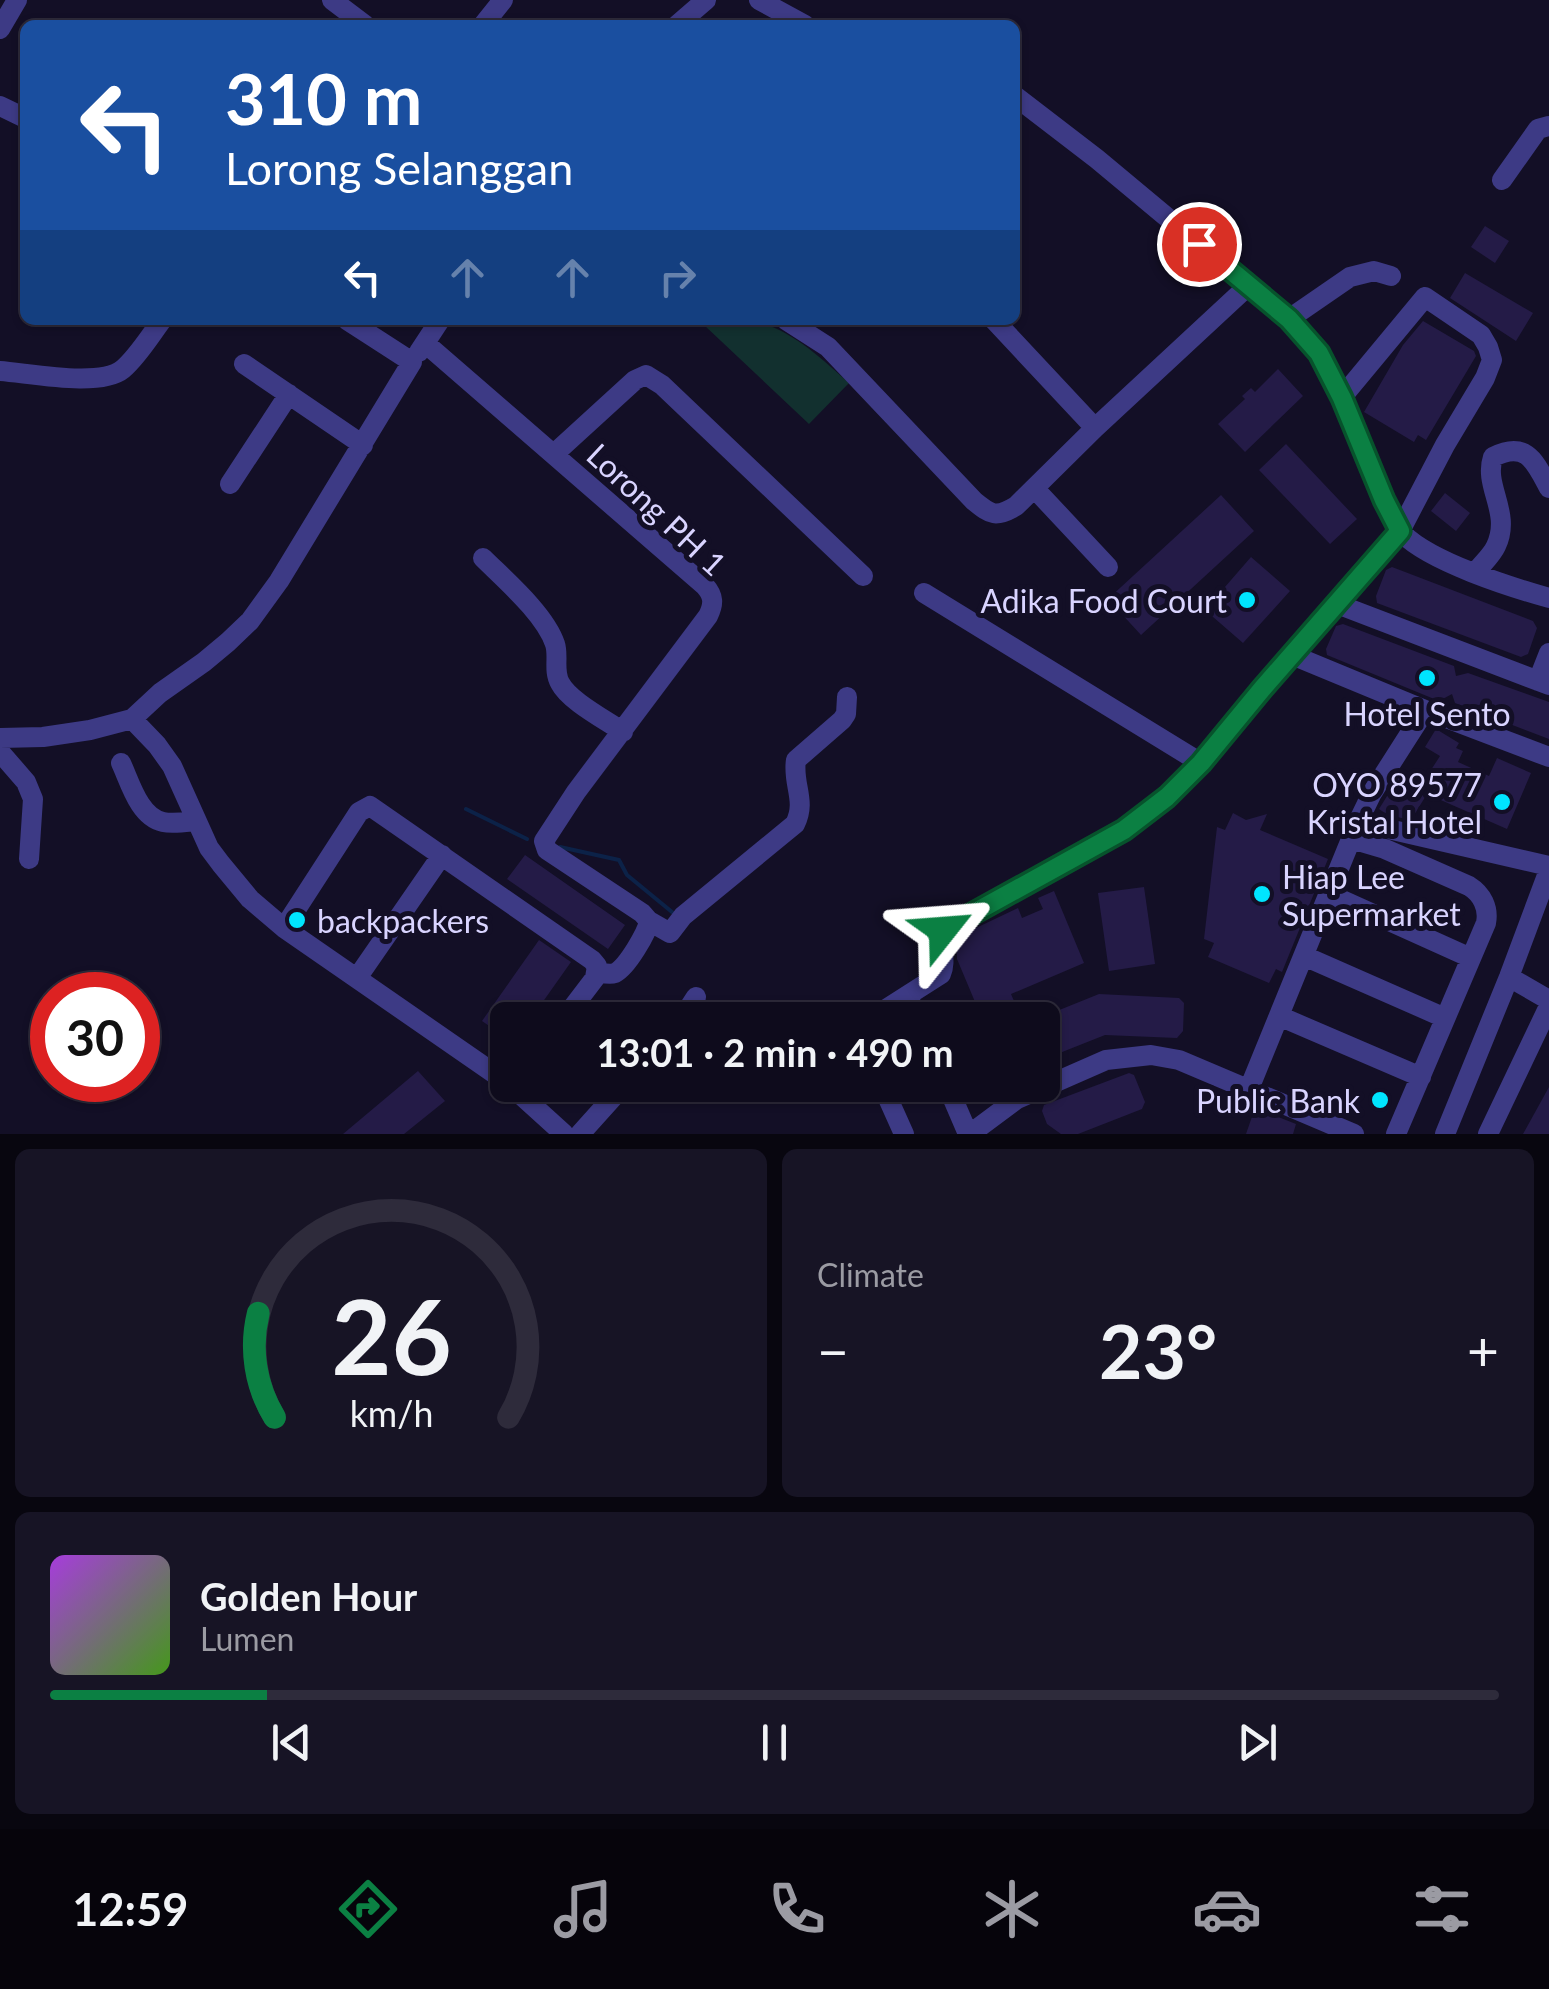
<!DOCTYPE html>
<meta charset="utf-8">
<style>
:root{--surface:#0e0b1c;--page:#171425;--text:#f1f3f6;--muted:#9b9ba3;--line:#2e2b3b;--accent:#0b8043}
body{margin:0;font-family:Lato,sans-serif;background:var(--page);color:var(--text);height:100vh;display:flex;flex-direction:column;font-size:38px;white-space:nowrap}
*{box-sizing:border-box;margin:0}
p{font-size:32px;color:var(--muted)}
.icon{flex:none;width:55px;height:55px;fill:none;stroke:currentColor;stroke-width:2;stroke-linecap:round;stroke-linejoin:round}
.map{position:relative;height:1134px;overflow:hidden}
.drawer{display:flex;flex-direction:column;gap:15px;padding:15px;background:#08060f;flex:1}
.drawer>*{flex:none}
.banner{position:absolute;left:20px;top:20px;width:1000px;height:305px;border-radius:15px;box-shadow:0 2px 8px #0004,0 0 0 2px var(--line);background:#1a4fa0;color:#fff;overflow:hidden}
.speed{position:absolute;left:30px;top:972px;display:flex;gap:20px;font-size:50px;font-weight:700;text-align:center}
.speed>*{display:grid;place-content:center;width:130px;height:130px;border-radius:50%;background:var(--surface);box-shadow:0 2px 8px #0004,0 0 0 2px var(--line);line-height:1}
.speed .limit{border:15px solid #d22;background:#fff;color:#111}
.pin{position:absolute;display:grid;place-items:center;width:85px;height:85px;color:#fff;margin:-42px;border:5px solid #fff;border-radius:50%;box-shadow:0 2px 10px #0007}
.me{position:absolute;width:110px;margin:-55px;rotate:62deg;stroke-linejoin:round;filter:drop-shadow(0 0 8px #0008)}
.turn{display:flex;align-items:center;gap:35px;height:210px;padding:0 40px;font-size:45px}
.turn .icon{width:130px;height:130px;stroke-width:2.5}
.turn b{display:block;font-size:70px;line-height:85px}
.lanes{display:flex;align-items:center;height:95px;padding:0 40px;background:#0003;justify-content:center;gap:50px;direction:ltr}
.lanes .off{opacity:.35}
.big{font-size:75px;font-weight:700;line-height:1.1}
.drawer .widget{flex:1;display:flex;flex-direction:column;justify-content:center;gap:15px;min-width:0;padding:0 35px;border-radius:15px;background:var(--page)}
.drawer .dial{align-items:center;gap:0}
.dial svg{height:260px;overflow:visible;fill:none;stroke:var(--line);stroke-width:7;stroke-linecap:round;text-anchor:middle}
.dial text{fill:var(--text);stroke:none}
.song{display:flex;align-items:center;gap:30px}
.cover{width:120px;height:120px;border-radius:15px;background:linear-gradient(135deg,hsl(280 70% 55%),hsl(100 70% 35%))}
.played{height:10px;border-radius:5px;background:linear-gradient(90deg,var(--accent) 15%,var(--line) 15%)}
.keys{display:flex;justify-content:space-around;direction:ltr}
.heat{display:flex;justify-content:space-between;align-items:center;font-size:55px;direction:ltr}
.drawer .tiles{flex:1;display:grid;gap:15px;grid-template-columns:1fr 1fr}
.widget:last-child{grid-column:span 2}
.trip{position:absolute;left:490px;top:1002px;width:570px;height:100px;border-radius:15px;background:var(--surface);box-shadow:0 2px 8px #0004,0 0 0 2px var(--line);font-weight:700;line-height:100px;text-align:center}
.tabs{display:flex;height:160px;justify-content:space-around;align-items:center;background:#06040b;color:var(--muted)}
.tabs .icon{width:70px;height:70px}
.tabs .selected{color:var(--accent)}
.tabs b{font-size:45px;color:var(--text)}
.map>svg:first-child{display:block}
</style>
<div class="map">
<svg width="1549" height="1134" viewBox="0 0 1549 1134">
<rect width="100%" height="100%" fill="#130f26"/>
<path fill="#12302f" d="M 707,320 C 722,320 740,317 755,321 C 792,330 822,359 849,383 L 809,424 L 704,325 Z"/>
<g fill="none" stroke-linecap="round" stroke-linejoin="round">
<path stroke="#0c2248" stroke-width="4" d="M 466,809 L 527,839
M 560,847 L 619,860 L 627,875 L 672,912"/>
</g>
<path fill="#241b47" d="M 1485,226 L 1509,241 L 1495,263 L 1471,247 Z
M 1465,273 L 1533,313 L 1516,341 L 1450,298 Z
M 1423,321 L 1474,351 L 1476,356 L 1426,440 L 1418,435 L 1414,442 L 1364,412 L 1403,345 Z
M 1278,369 L 1303,396 L 1245,452 L 1218,424 L 1245,399 L 1242,396 L 1251,388 L 1255,392 Z
M 1286,444 L 1357,519 L 1330,544 L 1259,470 Z
M 1445,493 L 1470,513 L 1456,531 L 1431,511 Z
M 1221,495 L 1254,531 L 1141,635 L 1108,599 Z
M 1251,557 L 1290,591 L 1243,643 L 1205,610 Z
M 1392,567 L 1533,621 L 1537,628 L 1528,654 L 1521,657 L 1377,603 L 1376,596 L 1386,570 Z
M 1343,624 L 1454,666 L 1456,676 L 1468,673 L 1549,702 L 1549,739 L 1455,703 L 1452,694 L 1439,701 L 1327,655 L 1326,649 L 1336,626 Z
M 1436,729 L 1459,743 L 1456,748 L 1463,751 L 1458,762 L 1489,776 L 1497,758 L 1531,773 L 1507,829 L 1427,794 L 1411,820 L 1388,815 L 1379,809 L 1402,772 L 1422,784 L 1440,756 L 1425,747 Z
M 1233,813 L 1246,820 L 1267,814 L 1260,830 L 1328,859 L 1282,972 L 1276,969 L 1269,983 L 1208,957 L 1214,943 L 1204,939 L 1217,827 L 1225,830 Z
M 525,855 L 625,925 L 608,949 L 507,879 Z
M 1144,887 L 1155,964 L 1109,971 L 1098,893 Z
M 1054,891 L 1084,963 L 1011,994 L 1022,1020 L 1007,1020 L 999,1001 L 978,1009 L 957,959 L 957,937 L 1018,908 L 1022,918 L 1043,909 L 1038,898 Z
M 539,940 L 571,962 L 530,1020 L 508,1020 L 508,1039 L 482,1021 Z
M 1099,994 L 1179,998 L 1184,1003 L 1183,1031 L 1177,1038 L 1105,1035 L 1042,1060 L 1042,1017 Z
M 418,1071 L 445,1101 L 404,1134 L 343,1134 Z
M 1129,1073 L 1134,1075 L 1145,1102 L 1142,1109 L 1078,1134 L 1061,1134 L 1047,1124 L 1042,1111 L 1044,1105 Z
M 1549,1087 L 1549,1134 L 1523,1134 Z
M 1255,1108 L 1296,1124 L 1293,1134 L 1246,1134 Z"/>
<g fill="none" stroke-linecap="round" stroke-linejoin="round">
<path stroke="#3d3a85" stroke-width="20" d="M 332,0 L 365,25
M 759,0 L 805,25
M 483,25 L 503,0
M 677,25 L 706,0
M 0,29 L 17,0
M 1015,96 L 1097,159 L 1289,319 C 1330,360 1352,418 1373,472 C 1381,492 1387,518 1403,534 C 1431,562 1510,587 1549,598
M 0,106 L 25,118
M 1502,180 L 1538,129 L 1549,126
M 1289,319 L 1350,277 L 1374,271 L 1391,276
M 786,320 L 828,347 L 974,501 C 991,515 996,518 1016,506 L 1095,428 L 1248,286
M 994,320 L 1095,428
M 425,343 L 705,586 C 714,596 714,604 708,616 L 576,792 L 544,841 L 547,850 L 642,913 L 649,921 C 647,933 627,967 615,973 C 609,975 603,973 597,972
M 419,352 L 440,320
M 244,364 L 363,445
M 0,371 C 29,373 100,388 123,369 C 138,356 150,336 162,320
M 1342,397 L 1425,297 L 1481,335 L 1488,347 L 1492,360 L 1485,378 L 1445,445 L 1400,531 L 1292,655 L 1425,710 L 1549,757
M 554,454 L 635,380 L 646,375 L 662,385 L 863,576
M 230,484 L 289,394
M 1035,489 L 1108,567
M 483,558 C 505,580 545,614 555,644 C 559,656 553,671 560,683 C 569,701 606,720 623,732
M 1476,572 C 1482,564 1492,555 1496,546 C 1512,512 1483,487 1493,457 C 1527,440 1535,462 1549,488
M 924,593 L 1201,763
M 1337,604 L 1549,685
M 1538,681 L 1549,653
M 132,719 L 157,745 L 172,766 L 209,848 L 221,864 L 250,899 L 284,928 L 508,1083
M 0,738 L 43,737 L 90,730 L 132,719 L 160,693 L 204,662 L 228,642 L 250,621 L 279,581 L 412,362 L 347,320
M 0,752 L 26,782 L 33,799 L 29,859
M 121,763 C 130,782 139,817 163,822 C 173,824 186,822 196,821
M 1358,822 L 1549,866
M 1351,839 L 1385,849 L 1469,886 C 1482,894 1489,908 1486,923 L 1396,1134
M 1329,894 L 1471,958
M 649,921 L 670,933 L 683,916 L 795,824 C 807,801 792,784 796,760 L 842,720 L 846,714 L 847,697
M 284,928 L 359,812 L 370,806 L 592,960 L 597,966 L 595,978 L 563,1020
M 1304,956 L 1445,1018
M 1509,977 L 1549,1000
M 357,978 L 442,855
M 908,996 L 918,1020
M 1279,1016 L 1421,1077
M 681,1020 L 696,997
M 869,1020 L 941,974 C 948,959 937,941 946,927 L 1064,865 L 1124,830 L 1140,818 L 1167,797 L 1201,763 L 1292,655
M 510,1085 L 564,1134
M 882,1085 L 904,1134
M 947,1085 L 968,1134
M 1249,1089 L 1358,822 L 1372,793 L 1425,710
M 580,1134 L 624,1085
M 970,1134 L 1017,1099 L 1106,1060 L 1151,1055 L 1179,1060 L 1354,1134
M 1445,1134 L 1509,977 L 1549,870
M 1488,1134 L 1549,1006"/>
</g>
<g fill="none" stroke-linecap="round" stroke-linejoin="round">
<g stroke="#07532c" stroke-width="25">
<path id="route" d="M 943,930 L 1124,830 L 1167,797 L 1201,763 L 1262,689 L 1400,531 L 1384,500 L 1342,398 L 1319,353 L 1289,319 L 1199,244"/>
</g>
<use href="#route" stroke="#0b8043" stroke-width="18"/>
</g>
<g fill="#00e5ff" stroke="#130f26" stroke-width="4">
<circle cx="1247" cy="600" r="10"/>
<circle cx="1427" cy="678" r="10"/>
<circle cx="1502" cy="802" r="10"/>
<circle cx="1262" cy="894" r="10"/>
<circle cx="297" cy="920" r="10"/>
<circle cx="1380" cy="1100" r="10"/>
</g>
<g text-anchor="middle" dominant-baseline="central" stroke-width="10" stroke-linejoin="round" paint-order="stroke">
<g font-size="32" fill="#d9d4ff" stroke="#130f26">
<text transform="translate(657 509) rotate(43)">Lorong PH 1</text>
</g>
<g font-size="32" fill="#d9d4ff" stroke="#130f26" text-anchor="end">
<text x="1227" y="600">Adika Food Court</text>
<text x="1427" y="713" text-anchor="middle">Hotel Sento</text>
<text x="1482" y="784">OYO 89577<tspan x="1482" dy="37">Kristal Hotel</tspan></text>
<text x="1282" y="876" text-anchor="start">Hiap Lee<tspan x="1282" dy="37">Supermarket</tspan></text>
<text x="317" y="920" text-anchor="start">backpackers</text>
<text x="1360" y="1100">Public Bank</text>
</g>
</g>
</svg>
<div class="speed"><div class="limit">30</div></div>
<div class="pin" style="left:1199px;top:244px;background:#d93025"><svg class="icon" aria-label="arrive" viewBox="0 0 24 24"><path d="M6 21V4h12l-3 4 3 4H6"/></svg></div>
<svg class="me" style="left:943px;top:930px" viewBox="-20 -20 40 40"><path d="M0-17L14 15 0 8-14 15z" fill="#0b8043" stroke="#fff" stroke-width="4"/></svg>
<div class="trip">13:01 · 2 min · 490 m</div>
<div class="banner">
<div class="turn"><svg class="icon" aria-label="left" viewBox="0 0 24 24"><path d="M17 20v-9H6M10 6l-5 5 5 5"/></svg><div><b>310 m</b>Lorong Selanggan</div></div>
<div class="lanes"><svg class="icon" aria-label="left" viewBox="0 0 24 24"><path d="M17 20v-9H6M10 6l-5 5 5 5"/></svg><svg class="icon off" aria-label="ahead" viewBox="0 0 24 24"><path d="M12 20V5M6 11l6-6 6 6"/></svg><svg class="icon off" aria-label="ahead" viewBox="0 0 24 24"><path d="M12 20V5M6 11l6-6 6 6"/></svg><svg class="icon off" aria-label="right" viewBox="0 0 24 24"><path d="M7 20v-9h11M14 6l5 5-5 5"/></svg></div>
</div>
</div>
<section class="drawer">
<div class="tiles">
<div class="widget dial"><svg viewBox="0 0 100 80">
<path d="M14 69A42 42 0 1 1 86 69"/>
<path d="M14 69A42 42 0 0 1 9 37" stroke="#0b8043"/>
<text x="50" y="56" font-size="32" font-weight="700">26</text>
<text x="50" y="72" font-size="11">km/h</text>
</svg></div>
<div class="widget"><p>Climate</p>
<div class="heat"><a>−</a><b class="big">23°</b><a>+</a></div>
</div>
<div class="widget">
<div class="song"><i class="cover"></i><div><b>Golden Hour</b><p>Lumen</p></div></div>
<div class="played"></div>
<div class="keys"><svg class="icon" aria-label="previous" viewBox="0 0 24 24"><path d="M18 5L8 12l10 7zM5 5v14"/></svg><svg class="icon" aria-label="pause" viewBox="0 0 24 24"><path d="M8 5v14M16 5v14"/></svg><svg class="icon" aria-label="next" viewBox="0 0 24 24"><path d="M6 5l10 7-10 7zM19 5v14"/></svg></div>
</div>
</div>
</section>
<nav class="tabs">
<b>12:59</b>
<svg class="icon selected" aria-label="directions" viewBox="0 0 24 24"><path d="M12 3l9 9-9 9-9-9zM9 14v-3h6M13 9l2 2-2 2"/></svg>
<svg class="icon" aria-label="music" viewBox="0 0 24 24"><path d="M9 18V5l10-2v13"/><circle cx="6" cy="18" r="3"/><circle cx="16" cy="16" r="3"/></svg>
<svg class="icon" aria-label="phone" viewBox="0 0 24 24"><path d="M5 4h4l2 5-3 2q2 4 5 5l2-3 5 2v4C11 20 4 13 5 4z"/></svg>
<svg class="icon" aria-label="climate" viewBox="0 0 24 24"><path d="M12 3v18M4 7l16 10M4 17L20 7"/></svg>
<svg class="icon" aria-label="car" viewBox="0 0 24 24"><path d="M5 17H2v-5l4-1 3-4h7l3 4 3 1v5h-3M9 17h6M6 11h13"/><circle cx="7" cy="17" r="2"/><circle cx="17" cy="17" r="2"/></svg>
<svg class="icon" aria-label="filters" viewBox="0 0 24 24"><path d="M4 7h16M4 17h16"/><circle cx="9" cy="7" r="2"/><circle cx="15" cy="17" r="2"/></svg>
</nav>
